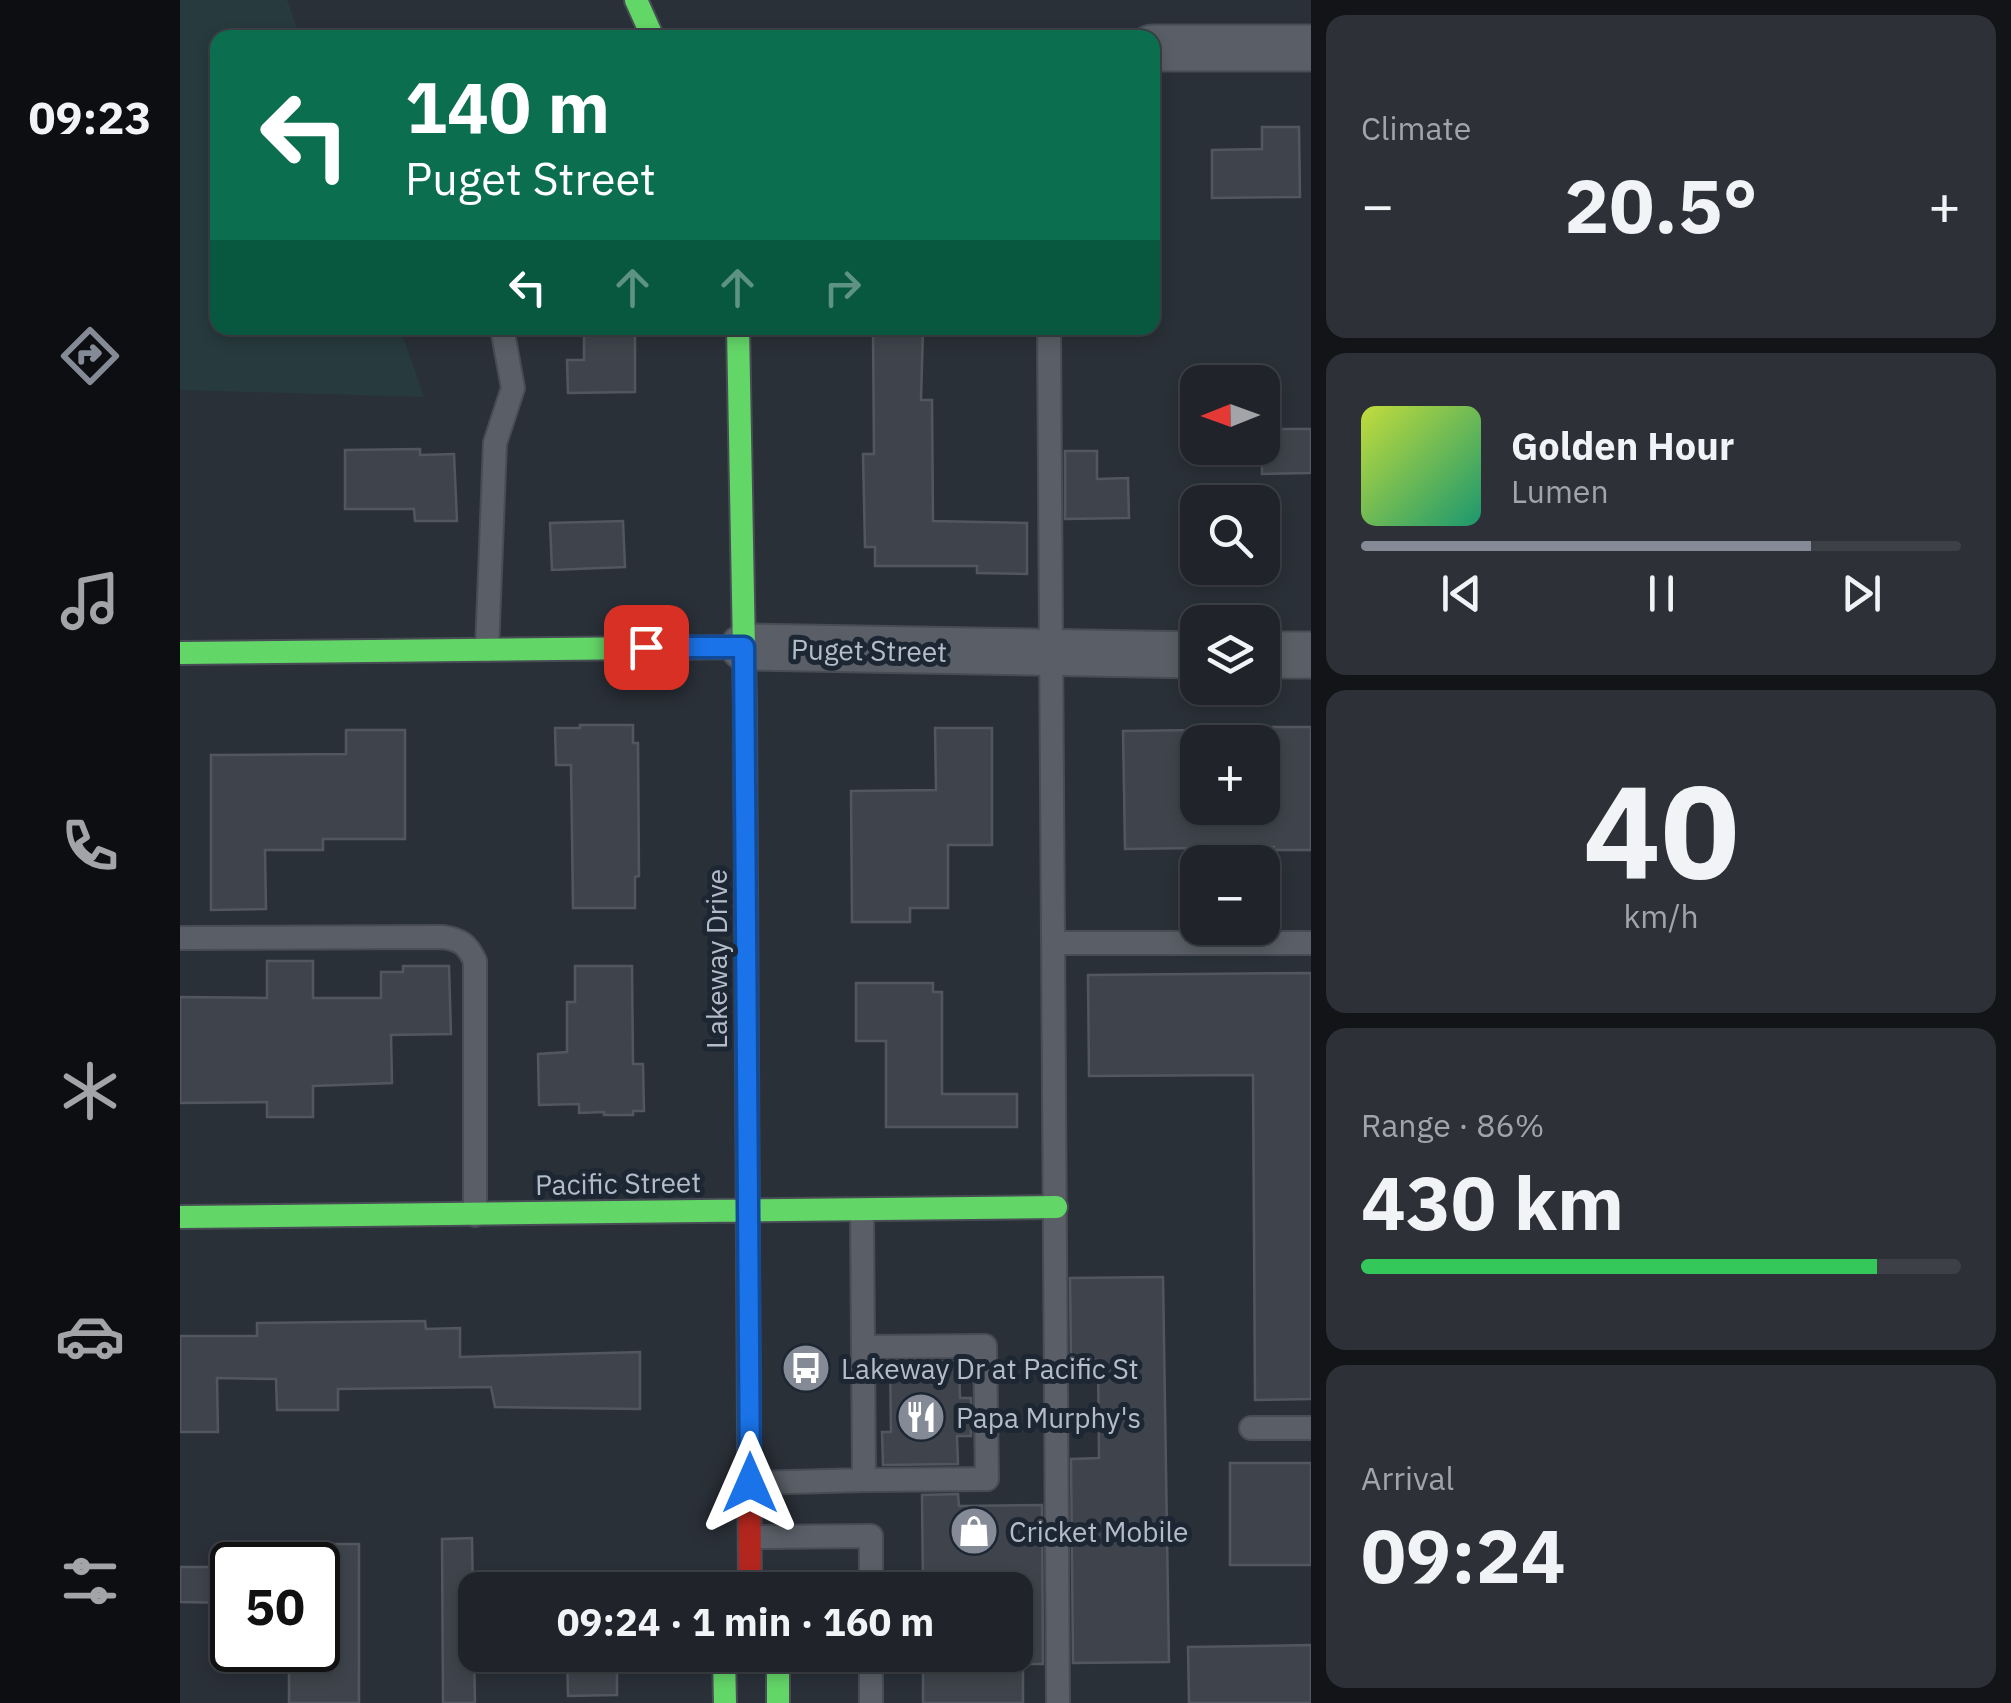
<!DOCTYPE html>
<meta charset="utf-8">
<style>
:root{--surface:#20242a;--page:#2d3036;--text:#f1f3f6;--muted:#a2a4a8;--line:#3d4147;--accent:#848b96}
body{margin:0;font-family:"IBM Plex Sans",sans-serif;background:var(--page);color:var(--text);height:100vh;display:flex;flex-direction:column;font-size:38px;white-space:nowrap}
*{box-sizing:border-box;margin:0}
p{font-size:32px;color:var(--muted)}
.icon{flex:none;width:55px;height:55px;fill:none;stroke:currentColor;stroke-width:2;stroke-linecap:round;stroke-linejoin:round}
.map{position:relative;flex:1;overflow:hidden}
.panel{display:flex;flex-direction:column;gap:15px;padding:15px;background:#121417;width:700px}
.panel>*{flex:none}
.banner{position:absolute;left:30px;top:30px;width:950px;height:305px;border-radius:20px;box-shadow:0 5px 15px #0003,0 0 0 2px var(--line);background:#0b6e4f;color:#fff;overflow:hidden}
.needle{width:65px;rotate:269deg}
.buttons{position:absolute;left:1000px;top:365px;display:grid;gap:20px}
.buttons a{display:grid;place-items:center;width:100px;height:100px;border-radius:20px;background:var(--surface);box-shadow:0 5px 15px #0003,0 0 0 2px var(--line);font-size:50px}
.speed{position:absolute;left:30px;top:1542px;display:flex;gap:20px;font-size:50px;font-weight:700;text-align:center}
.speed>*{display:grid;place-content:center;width:130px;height:130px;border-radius:50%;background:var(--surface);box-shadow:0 5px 15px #0003,0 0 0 2px var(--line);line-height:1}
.speed .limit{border:5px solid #111;border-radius:15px;background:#fff;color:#111}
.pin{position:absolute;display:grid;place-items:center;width:85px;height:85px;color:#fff;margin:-42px;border-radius:20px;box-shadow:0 5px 15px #0006}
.me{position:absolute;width:110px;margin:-55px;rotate:0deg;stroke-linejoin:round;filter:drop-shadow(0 0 8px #0008)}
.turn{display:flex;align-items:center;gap:35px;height:210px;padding:0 30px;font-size:45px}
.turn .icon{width:130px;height:130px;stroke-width:2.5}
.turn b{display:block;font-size:70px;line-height:85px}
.lanes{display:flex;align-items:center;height:95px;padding:0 30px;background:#0003;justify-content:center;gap:50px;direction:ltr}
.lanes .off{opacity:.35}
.big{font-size:75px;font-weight:800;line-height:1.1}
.panel .card{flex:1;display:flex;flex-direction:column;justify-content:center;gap:15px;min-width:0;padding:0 35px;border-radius:20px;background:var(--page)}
.panel .dial{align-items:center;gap:0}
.dial b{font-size:130px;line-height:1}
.song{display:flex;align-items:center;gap:30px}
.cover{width:120px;height:120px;border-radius:15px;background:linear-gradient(135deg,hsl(70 70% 55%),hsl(160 70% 35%))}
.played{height:10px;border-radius:5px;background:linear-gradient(90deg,var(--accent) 75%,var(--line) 75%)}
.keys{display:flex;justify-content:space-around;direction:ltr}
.heat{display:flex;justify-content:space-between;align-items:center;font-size:55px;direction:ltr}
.charge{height:15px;border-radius:8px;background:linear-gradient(90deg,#34c759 86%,var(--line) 0)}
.trip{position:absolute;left:278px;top:1572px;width:575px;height:100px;border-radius:20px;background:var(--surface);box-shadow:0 5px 15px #0003,0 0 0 2px var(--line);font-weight:800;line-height:100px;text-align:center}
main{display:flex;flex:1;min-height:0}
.tabs{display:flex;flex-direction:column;width:180px;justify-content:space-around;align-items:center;background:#0d0e11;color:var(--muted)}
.tabs .icon{width:70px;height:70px}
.tabs .active{color:var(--accent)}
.tabs b{font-size:45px;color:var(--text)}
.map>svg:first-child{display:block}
</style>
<main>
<nav class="tabs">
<b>09:23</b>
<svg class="icon active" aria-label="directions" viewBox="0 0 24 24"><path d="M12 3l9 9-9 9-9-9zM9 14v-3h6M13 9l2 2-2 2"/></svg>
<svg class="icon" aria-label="music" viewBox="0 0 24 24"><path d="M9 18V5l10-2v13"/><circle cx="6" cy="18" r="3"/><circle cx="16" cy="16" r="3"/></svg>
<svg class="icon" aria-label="phone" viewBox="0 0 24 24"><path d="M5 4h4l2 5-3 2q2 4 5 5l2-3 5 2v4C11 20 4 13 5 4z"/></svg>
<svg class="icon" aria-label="climate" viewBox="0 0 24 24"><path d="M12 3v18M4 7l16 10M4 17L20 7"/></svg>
<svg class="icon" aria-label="car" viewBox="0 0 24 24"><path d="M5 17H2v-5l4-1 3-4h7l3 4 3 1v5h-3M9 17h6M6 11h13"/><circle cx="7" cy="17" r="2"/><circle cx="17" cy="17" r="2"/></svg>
<svg class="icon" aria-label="filters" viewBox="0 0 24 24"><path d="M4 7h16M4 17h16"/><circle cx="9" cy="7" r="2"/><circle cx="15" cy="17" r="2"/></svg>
</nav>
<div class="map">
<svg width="1131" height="1703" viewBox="0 0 1131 1703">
<rect width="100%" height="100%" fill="#2a3038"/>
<path fill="#273a3e" d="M 0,0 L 107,0 L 120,37 L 38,38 L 38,328 L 220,328 L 244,397 L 0,390 Z"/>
<path fill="#3f444c" stroke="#52575f" stroke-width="2.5" d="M 1082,127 L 1119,127 L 1120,197 L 1032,198 L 1032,150 L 1082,149 Z
M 693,328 L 743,328 L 741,400 L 752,400 L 753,521 L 847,523 L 847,574 L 797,573 L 797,566 L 695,566 L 695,547 L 685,547 L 683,454 L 694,454 Z
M 455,332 L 455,392 L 388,393 L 387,360 L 404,360 L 404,333 Z
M 1082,429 L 1131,429 L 1131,473 L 1082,474 Z
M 240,449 L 240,455 L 274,454 L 277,521 L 235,521 L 234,509 L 165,509 L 165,450 Z
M 885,451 L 917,451 L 917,479 L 948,478 L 949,518 L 885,519 Z
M 443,521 L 445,567 L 372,570 L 370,523 Z
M 400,725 L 453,725 L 453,743 L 458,743 L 459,876 L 455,877 L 455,908 L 393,908 L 391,765 L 376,765 L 375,728 L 400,728 Z
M 1093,727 L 1131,727 L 1131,850 L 1094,850 L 1094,847 L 945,849 L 943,731 L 1018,730 L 1018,808 L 1093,808 Z
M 755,728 L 812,728 L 812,845 L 768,845 L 768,908 L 730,908 L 730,922 L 672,922 L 671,791 L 756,790 Z
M 166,730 L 225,730 L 225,839 L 143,839 L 143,850 L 85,850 L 86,909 L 31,910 L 31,755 L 166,754 Z
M 87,961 L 133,961 L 133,998 L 201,998 L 201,972 L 223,972 L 223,966 L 269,966 L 271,1034 L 211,1035 L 212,1083 L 133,1086 L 133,1117 L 87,1117 L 87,1102 L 0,1103 L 0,997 L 87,998 Z
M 395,966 L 452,966 L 453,1064 L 463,1064 L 464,1111 L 453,1111 L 453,1115 L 424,1115 L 424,1112 L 399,1113 L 399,1104 L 359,1105 L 358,1054 L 387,1052 L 387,1002 L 395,1002 Z
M 1131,973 L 1131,1399 L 1075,1400 L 1073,1075 L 909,1076 L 908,975 Z
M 676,983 L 753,983 L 753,992 L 762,992 L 762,1094 L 837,1094 L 837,1127 L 706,1127 L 706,1041 L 676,1041 Z
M 983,1277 L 989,1662 L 893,1663 L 891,1459 L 919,1458 L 918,1360 L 891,1360 L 890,1278 Z
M 245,1321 L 246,1329 L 280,1328 L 280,1357 L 460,1352 L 460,1409 L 315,1407 L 311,1387 L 158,1389 L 158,1410 L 97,1410 L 96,1379 L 37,1378 L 38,1432 L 0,1432 L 0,1336 L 77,1336 L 77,1323 Z
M 779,1361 L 780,1398 L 791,1398 L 791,1436 L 777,1436 L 778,1464 L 703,1465 L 702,1432 L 711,1432 L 710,1362 Z
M 1050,1463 L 1131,1463 L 1131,1565 L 1050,1565 Z
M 778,1494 L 779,1506 L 862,1505 L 863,1664 L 843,1664 L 843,1703 L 743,1703 L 743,1655 L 835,1655 L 835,1590 L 743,1590 L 742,1495 Z
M 292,1538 L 295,1703 L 263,1703 L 262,1539 Z
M 138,1544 L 179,1544 L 179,1703 L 109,1703 L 109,1650 L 138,1650 Z
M 0,1567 L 52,1567 L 52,1603 L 0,1602 Z
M 1131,1645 L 1131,1703 L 1009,1703 L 1008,1647 Z
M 387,1655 L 437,1655 L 437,1695 L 388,1696 Z"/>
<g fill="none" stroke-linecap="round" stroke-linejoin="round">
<g stroke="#484c55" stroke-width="26">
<path id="lane" d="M 869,328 L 878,1703
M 307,650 L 315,443 L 333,388 L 322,328
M 0,938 L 263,937 C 281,940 287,944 295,961 L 295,1215
M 875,943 L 1131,943
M 683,1347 L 805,1346 L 807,1479 L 684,1480
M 1071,1428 L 1131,1428
M 569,1483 L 684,1480 L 682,1212
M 570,1537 L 691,1536 L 691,1590
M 691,1655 L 691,1703"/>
</g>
<g stroke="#484c55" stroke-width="49">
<path id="street" d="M 972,48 L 1131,48
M 564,647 L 1018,655
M 1082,655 L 1131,655"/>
</g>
<g stroke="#484c55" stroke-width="26">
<path id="fast" d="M 456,0 L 473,38
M 558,328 L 565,703 L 569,1430
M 0,653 L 564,647
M 0,1217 L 876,1207
M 544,1655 L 545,1703
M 598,1655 L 598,1703"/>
</g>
<g stroke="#484c55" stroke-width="26">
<path id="jam" d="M 569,1430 L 570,1590"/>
</g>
<use href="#lane" stroke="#5a5e66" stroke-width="22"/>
<use href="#street" stroke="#5a5e66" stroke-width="45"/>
<use href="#fast" stroke="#63d668" stroke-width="22"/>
<use href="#jam" stroke="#b3261e" stroke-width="22"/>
</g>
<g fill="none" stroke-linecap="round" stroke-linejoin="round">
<g stroke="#114b97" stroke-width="25">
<path id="route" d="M 466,647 L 564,647 L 570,1483"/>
</g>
<use href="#route" stroke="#1a73e8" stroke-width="18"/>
</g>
<defs>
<g id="bus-disc" transform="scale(2.5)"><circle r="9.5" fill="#848b96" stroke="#1d2633"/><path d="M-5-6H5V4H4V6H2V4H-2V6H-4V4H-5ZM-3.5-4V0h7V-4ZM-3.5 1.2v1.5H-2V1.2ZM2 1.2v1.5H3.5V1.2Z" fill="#fff"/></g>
<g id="restaurant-disc" transform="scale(2.5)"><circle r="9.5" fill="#848b96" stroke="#1d2633"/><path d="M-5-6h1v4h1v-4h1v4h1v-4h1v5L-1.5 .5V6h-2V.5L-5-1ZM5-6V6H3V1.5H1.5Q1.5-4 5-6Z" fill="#fff"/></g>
<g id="shop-disc" transform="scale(2.5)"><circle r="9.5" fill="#848b96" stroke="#1d2633"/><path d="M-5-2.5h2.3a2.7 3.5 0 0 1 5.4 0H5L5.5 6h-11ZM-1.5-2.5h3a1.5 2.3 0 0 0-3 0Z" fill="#fff"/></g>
</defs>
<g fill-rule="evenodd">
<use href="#bus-disc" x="626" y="1368"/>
<use href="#restaurant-disc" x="741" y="1417"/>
<use href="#shop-disc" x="794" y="1531"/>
</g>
<g text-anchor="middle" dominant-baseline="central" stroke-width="10" stroke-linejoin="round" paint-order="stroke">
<g font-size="28" fill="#b4bcc9" stroke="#1d2633">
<text transform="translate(689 650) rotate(1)">Puget Street</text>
<text transform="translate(536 959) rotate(-90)">Lakeway Drive</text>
<text transform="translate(438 1183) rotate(-1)">Pacific Street</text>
</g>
<g font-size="28" fill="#b4bcc9" stroke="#1d2633" text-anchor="start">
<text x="661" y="1368">Lakeway Dr at Pacific St</text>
<text x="776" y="1417">Papa Murphy's</text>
<text x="829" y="1531">Cricket Mobile</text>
</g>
</g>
</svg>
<div class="buttons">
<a><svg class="needle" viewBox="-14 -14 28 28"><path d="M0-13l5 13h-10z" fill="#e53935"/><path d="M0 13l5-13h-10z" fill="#a2a4a8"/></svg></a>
<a><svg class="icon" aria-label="search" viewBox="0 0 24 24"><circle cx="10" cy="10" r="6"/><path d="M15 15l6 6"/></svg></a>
<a><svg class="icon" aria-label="layers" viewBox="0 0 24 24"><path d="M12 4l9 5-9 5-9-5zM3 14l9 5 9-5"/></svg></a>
<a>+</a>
<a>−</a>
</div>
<div class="speed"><div class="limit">50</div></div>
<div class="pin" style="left:466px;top:647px;background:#d93025"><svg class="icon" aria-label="arrive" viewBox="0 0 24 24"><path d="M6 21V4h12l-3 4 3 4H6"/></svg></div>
<svg class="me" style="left:570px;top:1483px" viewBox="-20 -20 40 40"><path d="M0-17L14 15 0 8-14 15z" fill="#1a73e8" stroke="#fff" stroke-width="4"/></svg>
<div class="trip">09:24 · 1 min · 160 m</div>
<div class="banner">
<div class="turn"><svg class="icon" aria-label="left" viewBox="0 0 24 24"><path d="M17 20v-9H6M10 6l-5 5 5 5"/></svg><div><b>140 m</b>Puget Street</div></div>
<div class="lanes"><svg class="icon" aria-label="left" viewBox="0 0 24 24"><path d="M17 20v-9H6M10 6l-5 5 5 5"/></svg><svg class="icon off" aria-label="ahead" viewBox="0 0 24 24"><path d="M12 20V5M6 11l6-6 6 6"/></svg><svg class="icon off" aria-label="ahead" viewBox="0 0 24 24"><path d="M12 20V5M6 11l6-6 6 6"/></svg><svg class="icon off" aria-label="right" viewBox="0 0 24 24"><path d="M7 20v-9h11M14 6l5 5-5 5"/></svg></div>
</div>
</div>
<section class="panel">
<div class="card"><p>Climate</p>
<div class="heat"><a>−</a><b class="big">20.5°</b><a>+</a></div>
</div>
<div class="card">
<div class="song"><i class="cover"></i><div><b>Golden Hour</b><p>Lumen</p></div></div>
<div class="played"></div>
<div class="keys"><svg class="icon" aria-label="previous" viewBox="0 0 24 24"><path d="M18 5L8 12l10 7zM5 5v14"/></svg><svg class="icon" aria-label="pause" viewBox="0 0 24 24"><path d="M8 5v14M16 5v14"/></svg><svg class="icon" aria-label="next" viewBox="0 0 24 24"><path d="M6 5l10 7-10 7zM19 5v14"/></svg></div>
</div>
<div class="card dial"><b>40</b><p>km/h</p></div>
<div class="card"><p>Range · 86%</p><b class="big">430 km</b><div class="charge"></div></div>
<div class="card"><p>Arrival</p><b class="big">09:24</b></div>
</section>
</main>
